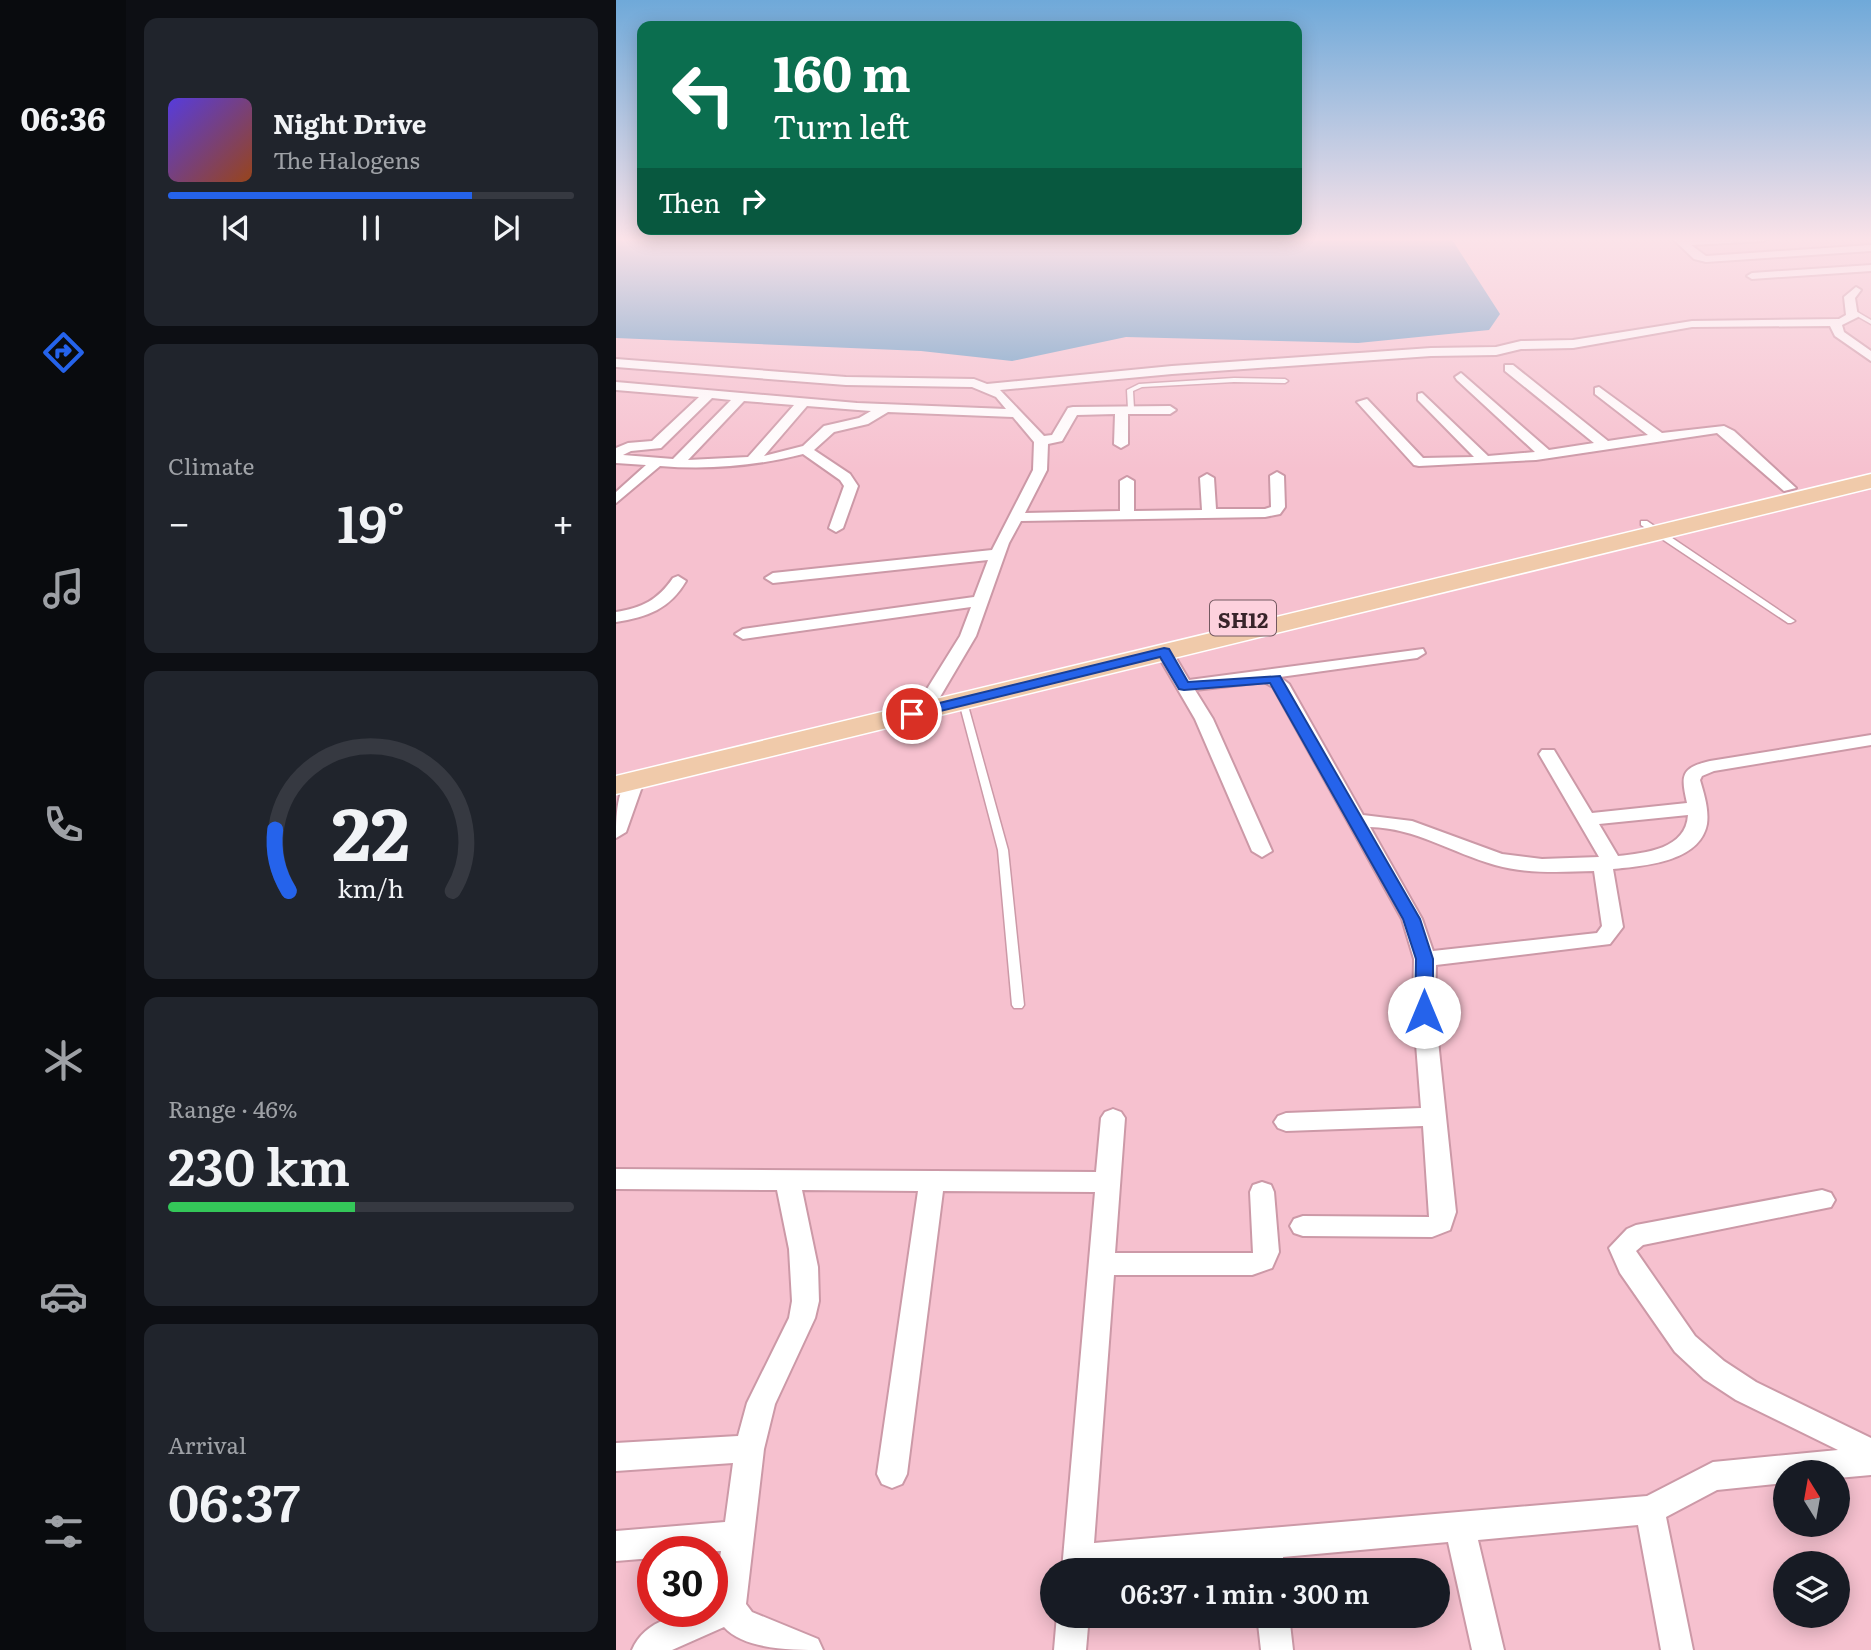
<!DOCTYPE html>
<meta charset="utf-8">
<style>
:root{--surface:#171b24;--page:#20242c;--text:#f1f3f6;--muted:#9ea1a6;--line:#363941;--accent:#2563eb}
body{margin:0;font-family:Literata,serif;background:var(--page);color:var(--text);height:100vh;display:flex;flex-direction:column;font-size:26px;white-space:nowrap}
*{box-sizing:border-box;margin:0}
p{font-size:23px;color:var(--muted)}
.icon{flex:none;width:38px;height:38px;fill:none;stroke:currentColor;stroke-width:2;stroke-linecap:round;stroke-linejoin:round}
.map{position:relative;flex:1;overflow:hidden}
.drawer{display:flex;flex-direction:column;gap:18px;padding:18px;background:#0d0f14;width:490px}
.drawer>*{flex:none}
.hud{position:absolute;left:21px;top:21px;width:665px;height:214px;border-radius:14px;box-shadow:0 4px 18px #0003;background:#0b6e4f;color:#fff;overflow:hidden}
.needle{width:46px;rotate:349deg}
.controls{position:absolute;left:1157px;top:1460px;display:grid;gap:14px}
.controls a{display:grid;place-items:center;width:77px;height:77px;border-radius:50%;background:var(--surface);box-shadow:0 4px 18px #0003;font-size:35px}
.speed{position:absolute;left:21px;top:1536px;display:flex;gap:14px;font-size:35px;font-weight:700;text-align:center}
.speed>*{display:grid;place-content:center;width:91px;height:91px;border-radius:50%;background:var(--surface);box-shadow:0 4px 18px #0003;line-height:1}
.speed .limit{border:10px solid #d22;background:#fff;color:#111}
.pin{position:absolute;display:grid;place-items:center;width:60px;height:60px;color:#fff;margin:-30px;border:4px solid #fff;border-radius:50%;box-shadow:0 2px 7px #0007}
.me{position:absolute;width:77px;margin:-38px;rotate:0deg;stroke-linejoin:round;filter:drop-shadow(0 0 5px #0008)}
.turn{display:flex;align-items:center;gap:24px;height:147px;padding:0 21px;font-size:32px}
.turn .icon{width:91px;height:91px;stroke-width:2.5}
.turn b{display:block;font-size:49px;line-height:60px}
.then{display:flex;align-items:center;height:66px;padding:0 21px;background:#0003;gap:14px;font-size:26px}
.big{font-size:52px;font-weight:600;line-height:1.1}
.drawer .tile{flex:1;display:flex;flex-direction:column;justify-content:center;gap:10px;min-width:0;padding:0 24px;border-radius:14px;background:var(--page)}
.drawer .dial{align-items:center;gap:0}
.dial svg{height:182px;overflow:visible;fill:none;stroke:var(--line);stroke-width:7;stroke-linecap:round;text-anchor:middle}
.dial text{fill:var(--text);stroke:none}
.song{display:flex;align-items:center;gap:21px}
.cover{width:84px;height:84px;border-radius:10px;background:linear-gradient(135deg,hsl(250 70% 55%),hsl(20 70% 35%))}
.played{height:7px;border-radius:4px;background:linear-gradient(90deg,var(--accent) 75%,var(--line) 75%)}
.keys{display:flex;justify-content:space-around;direction:ltr}
.heat{display:flex;justify-content:space-between;align-items:center;font-size:38px;direction:ltr}
.charge{height:10px;border-radius:5px;background:linear-gradient(90deg,#34c759 46%,var(--line) 0)}
.trip{position:absolute;left:424px;top:1558px;width:410px;height:70px;border-radius:35px;background:var(--surface);box-shadow:0 4px 18px #0003;font-weight:600;line-height:70px;text-align:center}
main{display:flex;flex:1;min-height:0}
.tab-bar{display:flex;flex-direction:column;width:126px;justify-content:space-around;align-items:center;background:#090b0e;color:var(--muted)}
.tab-bar .icon{width:49px;height:49px}
.tab-bar .selected{color:var(--accent)}
.tab-bar b{font-size:32px;color:var(--text)}
.map>svg:first-child{display:block}
</style>
<main>
<nav class="tab-bar">
<b>06:36</b>
<svg class="icon selected" aria-label="directions" viewBox="0 0 24 24"><path d="M12 3l9 9-9 9-9-9zM9 14v-3h6M13 9l2 2-2 2"/></svg>
<svg class="icon" aria-label="music" viewBox="0 0 24 24"><path d="M9 18V5l10-2v13"/><circle cx="6" cy="18" r="3"/><circle cx="16" cy="16" r="3"/></svg>
<svg class="icon" aria-label="phone" viewBox="0 0 24 24"><path d="M5 4h4l2 5-3 2q2 4 5 5l2-3 5 2v4C11 20 4 13 5 4z"/></svg>
<svg class="icon" aria-label="climate" viewBox="0 0 24 24"><path d="M12 3v18M4 7l16 10M4 17L20 7"/></svg>
<svg class="icon" aria-label="car" viewBox="0 0 24 24"><path d="M5 17H2v-5l4-1 3-4h7l3 4 3 1v5h-3M9 17h6M6 11h13"/><circle cx="7" cy="17" r="2"/><circle cx="17" cy="17" r="2"/></svg>
<svg class="icon" aria-label="filters" viewBox="0 0 24 24"><path d="M4 7h16M4 17h16"/><circle cx="9" cy="7" r="2"/><circle cx="15" cy="17" r="2"/></svg>
</nav>
<section class="drawer">
<div class="tile">
<div class="song"><i class="cover"></i><div><b>Night Drive</b><p>The Halogens</p></div></div>
<div class="played"></div>
<div class="keys"><svg class="icon" aria-label="previous" viewBox="0 0 24 24"><path d="M18 5L8 12l10 7zM5 5v14"/></svg><svg class="icon" aria-label="pause" viewBox="0 0 24 24"><path d="M8 5v14M16 5v14"/></svg><svg class="icon" aria-label="next" viewBox="0 0 24 24"><path d="M6 5l10 7-10 7zM19 5v14"/></svg></div>
</div>
<div class="tile"><p>Climate</p>
<div class="heat"><a>−</a><b class="big">19°</b><a>+</a></div>
</div>
<div class="tile dial"><svg viewBox="0 0 100 80">
<path d="M14 69A42 42 0 1 1 86 69"/>
<path d="M14 69A42 42 0 0 1 8 42" stroke="#2563eb"/>
<text x="50" y="56" font-size="32" font-weight="700">22</text>
<text x="50" y="72" font-size="11">km/h</text>
</svg></div>
<div class="tile"><p>Range · 46%</p><b class="big">230 km</b><div class="charge"></div></div>
<div class="tile"><p>Arrival</p><b class="big">06:37</b></div>
</section>
<div class="map">
<svg width="1255" height="1650" viewBox="0 0 1255 1650">
<rect width="100%" height="100%" fill="#f6c1cf"/>
<path fill="#5a98c3" d="M 0,238 L 835,238 L 884,314 L 873,330 L 742,343 L 510,337 L 396,361 L 305,351 L 0,338 Z"/>
<g fill="none" stroke-linecap="round" stroke-linejoin="round">
<g stroke="#cc99a7" stroke-width="3">
<path id="service" d="M 1234,310 L 1238,310 L 1255,320 L 1255,324 L 1234,312 Z
M 618,378 L 669,379 L 672,381 L 669,383 L 618,382 L 526,387 L 517,391 L 518,409 L 515,411 L 512,409 L 511,390 L 523,384 Z
M 1025,521 L 1031,521 L 1179,621 L 1175,623 L 1172,623 L 1025,525 Z
M 347,699 L 351,702 L 392,850 L 408,1005 L 406,1008 L 398,1008 L 396,1005 L 382,850 L 343,702 Z"/>
</g>
<g stroke="#cc99a7" stroke-width="4">
<path id="minor" d="M 1056,238 L 1153,238 L 1148,241 L 1075,245 L 1090,256 L 1255,245 L 1255,251 L 1090,262 L 1078,259 Z
M 1255,265 L 1255,271 L 1136,279 L 1131,276 L 1136,273 Z
M 1240,287 L 1245,290 L 1239,298 L 1242,317 L 1226,325 L 1228,332 L 1255,351 L 1255,361 L 1219,336 L 1214,326 L 1076,327 L 957,348 L 905,349 L 880,355 L 815,356 L 556,374 L 384,390 L 428,436 L 436,435 L 452,408 L 457,407 L 554,406 L 560,410 L 554,414 L 512,414 L 512,444 L 505,448 L 498,444 L 499,414 L 461,415 L 446,441 L 432,444 L 431,470 L 409,513 L 504,511 L 504,481 L 511,477 L 518,481 L 518,511 L 586,510 L 584,478 L 591,474 L 598,478 L 600,509 L 649,509 L 655,507 L 654,476 L 661,472 L 668,476 L 669,507 L 664,514 L 649,517 L 405,521 L 393,543 L 360,636 L 324,697 L 315,702 L 306,697 L 344,636 L 355,607 L 127,639 L 119,634 L 127,629 L 358,597 L 372,560 L 157,583 L 149,578 L 157,573 L 376,550 L 417,470 L 418,442 L 397,417 L 272,412 L 252,424 L 218,432 L 198,450 L 234,474 L 242,486 L 227,528 L 220,532 L 213,528 L 228,486 L 224,480 L 187,454 C 140,466 92,470 44,466 L 0,503 L 0,492 L 30,465 L 0,463 L 0,448 L 12,443 L 36,441 L 83,397 L 0,390 L 0,382 L 241,403 L 390,409 L 380,397 L 356,387 L 230,385 L 0,367 L 0,359 L 230,377 L 358,379 L 371,384 L 556,366 L 815,348 L 880,347 L 905,341 L 957,340 L 1076,321 L 1223,319 L 1230,315 L 1228,297 ZM 96,398 L 115,400 L 57,459 L 7,455 L 15,451 L 45,448 ZM 128,401 L 178,405 L 132,457 L 72,460 ZM 191,406 L 255,411 L 243,418 L 208,426 L 187,446 L 148,456 Z
M 889,365 L 897,365 L 992,441 L 1032,435 L 979,394 L 979,388 L 983,387 L 1046,433 L 1108,426 L 1118,431 L 1180,488 L 1168,491 L 1101,433 L 920,460 L 803,466 L 798,465 L 741,402 L 751,399 L 807,458 L 858,457 L 802,400 L 802,394 L 806,393 L 872,456 L 919,452 L 841,380 L 839,377 L 845,373 L 933,450 L 978,443 L 889,371 Z
M 62,576 L 70,581 C 54,609 31,617 0,622 L 0,612 C 26,608 42,600 57,578 Z
M 548,647 L 554,648 L 573,680 L 807,649 L 809,653 L 801,658 L 664,677 L 673,684 L 747,815 L 796,821 L 886,854 L 926,859 L 983,857 L 923,754 L 926,750 L 938,750 L 976,813 L 1071,803 C 1065,776 1064,768 1094,761 L 1255,735 L 1255,745 L 1098,771 L 1086,776 L 1084,780 C 1088,794 1093,809 1091,824 C 1084,862 1028,866 997,869 L 1007,927 L 994,944 L 820,965 L 819,1011 L 816,1017 L 800,1017 L 797,1011 L 798,959 L 786,919 L 657,687 L 648,682 L 579,690 L 597,719 L 656,851 L 646,857 L 636,851 L 579,719 L 540,652 ZM 1072,815 C 1070,849 1030,853 1002,856 L 983,824 ZM 754,827 C 800,828 836,853 879,865 C 911,874 945,872 978,871 L 986,926 L 981,933 L 817,951 L 806,919 Z
M 19,775 L 28,781 L 10,832 L 0,838 C 0,821 0,781 19,775 Z
M 810,1023 L 818,1025 L 821,1031 L 840,1212 L 834,1230 L 816,1237 L 687,1236 L 678,1233 L 674,1226 L 678,1219 L 687,1216 L 813,1217 L 807,1126 L 670,1131 L 662,1128 L 658,1122 L 662,1116 L 670,1113 L 805,1108 L 799,1031 L 802,1025 Z
M 497,1109 L 505,1112 L 509,1118 L 499,1253 L 637,1253 L 634,1192 L 637,1185 L 646,1182 L 655,1185 L 658,1192 L 663,1252 L 656,1268 L 636,1275 L 498,1275 L 478,1543 L 1031,1496 L 1097,1462 L 1222,1450 L 1120,1400 L 1088,1379 L 1059,1352 L 1004,1273 L 993,1248 L 1011,1229 L 1020,1225 L 1206,1190 L 1215,1193 L 1219,1200 L 1215,1207 L 1027,1245 L 1020,1251 L 1079,1336 L 1108,1361 L 1140,1382 L 1255,1438 L 1255,1475 L 1222,1478 L 1222,1472 L 1169,1472 L 1169,1483 L 1101,1490 L 1050,1517 L 1077,1650 L 1045,1650 L 1022,1525 L 862,1540 L 888,1650 L 856,1650 L 832,1542 L 667,1557 L 668,1570 L 638,1570 L 636,1560 L 522,1570 L 446,1570 L 479,1192 L 327,1191 L 291,1474 L 286,1484 L 276,1488 L 266,1484 L 261,1474 L 302,1191 L 186,1190 L 202,1267 L 203,1301 L 199,1318 L 159,1404 L 148,1449 L 130,1604 L 136,1612 L 202,1639 L 207,1650 C 176,1650 129,1650 108,1627 L 56,1650 L 16,1650 C 29,1619 66,1612 96,1612 L 105,1551 L 37,1552 L 37,1558 L 0,1561 L 0,1531 L 109,1522 L 117,1463 L 0,1471 L 0,1443 L 122,1436 L 131,1403 L 173,1318 L 176,1301 L 173,1249 L 161,1190 L 0,1189 L 0,1169 L 480,1172 L 485,1118 L 489,1112 Z
M 441,1615 L 473,1615 L 470,1650 L 438,1650 Z
M 641,1615 L 673,1615 L 677,1650 L 645,1650 Z"/>
</g>
<g stroke="#fff" stroke-width="3">
<path id="primary" d="M 1255,474 L 1255,488 L 0,794 L 0,776 Z"/>
</g>
<use href="#service" fill="#fff" fill-rule="evenodd"/>
<use href="#minor" fill="#fff" fill-rule="evenodd"/>
<use href="#primary" fill="#f0caaa" fill-rule="evenodd"/>
</g>
<linearGradient id="sky" x2="0" y2="1"><stop stop-color="#6fa9d9"/><stop offset="0.51" stop-color="#fbe3e9"/><stop offset="1" stop-color="#fbe3e9" stop-opacity="0"/></linearGradient>
<rect width="1255" height="469" fill="url(#sky)"/>
<path fill="#2563eb" stroke="#184099" stroke-width="2" d="M 548,648 L 553,649 L 572,682 L 664,676 L 804,919 L 817,959 L 817,1012 L 815,1016 L 802,1016 L 799,1012 L 800,959 L 787,919 L 654,683 L 568,690 L 563,689 L 544,657 L 296,718 L 289,714 L 291,711 Z"/>
<g text-anchor="middle" dominant-baseline="central" stroke-width="6" stroke-linejoin="round" paint-order="stroke">
<rect fill="#fdd1dd" stroke="#735860" stroke-width="2" x="594" y="600.5" width="66" height="35" rx="5"/>
<g font-size="21" font-weight="bold" fill="#38242a">
<text x="627" y="618">SH12</text>
</g>
</g>
</svg>
<div class="controls">
<a><svg class="needle" viewBox="-14 -14 28 28"><path d="M0-13l5 13h-10z" fill="#e53935"/><path d="M0 13l5-13h-10z" fill="#9ea1a6"/></svg></a>
<a><svg class="icon" aria-label="layers" viewBox="0 0 24 24"><path d="M12 4l9 5-9 5-9-5zM3 14l9 5 9-5"/></svg></a>
</div>
<div class="speed"><div class="limit">30</div></div>
<div class="pin" style="left:296px;top:714px;background:#d93025"><svg class="icon" aria-label="arrive" viewBox="0 0 24 24"><path d="M6 21V4h12l-3 4 3 4H6"/></svg></div>
<svg class="me" style="left:808px;top:1012px" viewBox="-20 -20 40 40"><circle r="19" fill="#fff"/><path d="M0-13L10 11 0 6-10 11z" fill="#2563eb"/></svg>
<div class="trip">06:37 · 1 min · 300 m</div>
<div class="hud">
<div class="turn"><svg class="icon" aria-label="left" viewBox="0 0 24 24"><path d="M17 20v-9H6M10 6l-5 5 5 5"/></svg><div><b>160 m</b>Turn left</div></div>
<div class="then">Then<svg class="icon" aria-label="right" viewBox="0 0 24 24"><path d="M7 20v-9h11M14 6l5 5-5 5"/></svg></div>
</div>
</div>
</main>
